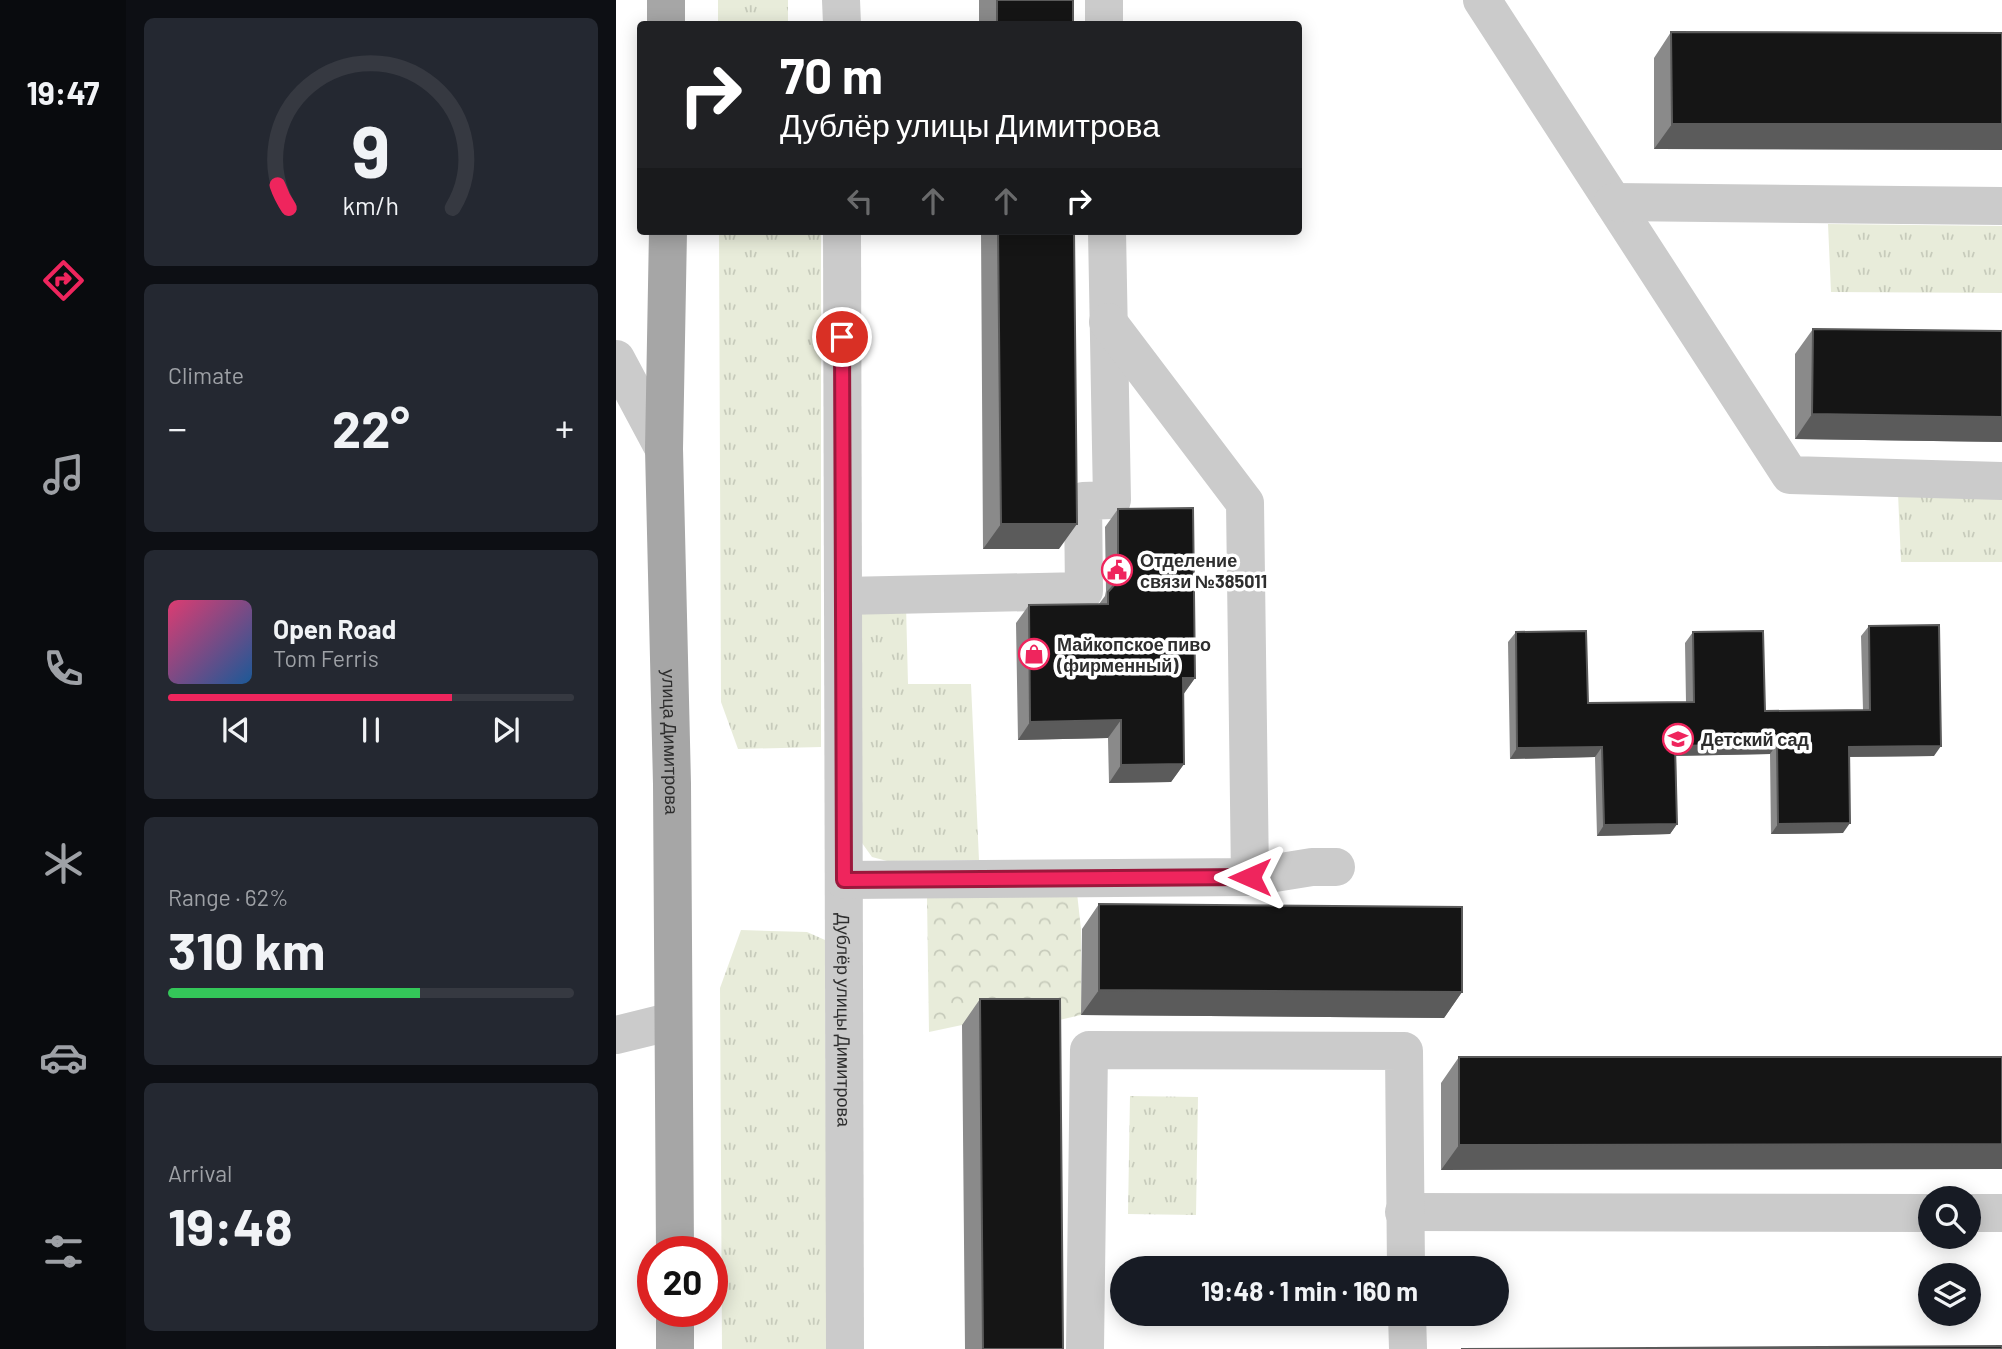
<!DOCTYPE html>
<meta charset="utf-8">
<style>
:root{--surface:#171b24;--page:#242831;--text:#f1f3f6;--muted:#9ea1a6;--line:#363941;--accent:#ef255d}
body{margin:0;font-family:Barlow,sans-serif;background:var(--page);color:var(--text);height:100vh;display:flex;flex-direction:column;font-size:26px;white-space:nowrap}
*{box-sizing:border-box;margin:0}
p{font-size:23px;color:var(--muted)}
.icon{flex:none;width:38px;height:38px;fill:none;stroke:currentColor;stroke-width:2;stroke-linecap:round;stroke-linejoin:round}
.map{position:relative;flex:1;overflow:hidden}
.details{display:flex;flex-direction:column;gap:18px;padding:18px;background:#0d0f14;width:490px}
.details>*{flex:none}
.hud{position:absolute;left:21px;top:21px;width:665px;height:214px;border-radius:7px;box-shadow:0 4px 18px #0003;background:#202124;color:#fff;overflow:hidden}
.tools{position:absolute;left:1302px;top:1186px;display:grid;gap:14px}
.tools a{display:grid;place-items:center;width:63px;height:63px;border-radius:50%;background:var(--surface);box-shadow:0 4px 18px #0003;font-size:35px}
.speed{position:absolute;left:21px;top:1236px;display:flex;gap:14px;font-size:35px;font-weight:700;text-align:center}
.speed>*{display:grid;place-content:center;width:91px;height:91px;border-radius:50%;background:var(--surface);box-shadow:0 4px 18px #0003;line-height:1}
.speed .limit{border:10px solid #d22;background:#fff;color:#111}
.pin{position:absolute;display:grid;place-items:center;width:60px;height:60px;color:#fff;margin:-30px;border:4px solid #fff;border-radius:50%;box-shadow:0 2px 7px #0007}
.me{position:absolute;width:77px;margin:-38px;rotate:270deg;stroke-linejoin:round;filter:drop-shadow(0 0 5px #0008)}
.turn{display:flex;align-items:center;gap:24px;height:147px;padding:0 28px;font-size:32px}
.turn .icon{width:91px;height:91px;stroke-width:2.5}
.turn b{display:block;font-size:49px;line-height:60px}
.lanes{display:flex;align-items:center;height:66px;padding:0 28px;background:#0003;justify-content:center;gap:35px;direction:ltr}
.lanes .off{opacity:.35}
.big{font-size:52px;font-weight:700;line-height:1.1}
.details .widget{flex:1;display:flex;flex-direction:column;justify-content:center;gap:10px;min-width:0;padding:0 24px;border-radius:10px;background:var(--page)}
.details .dial{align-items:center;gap:0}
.dial svg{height:182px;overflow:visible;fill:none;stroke:var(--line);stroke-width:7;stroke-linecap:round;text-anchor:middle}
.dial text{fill:var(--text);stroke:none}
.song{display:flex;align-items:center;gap:21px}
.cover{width:84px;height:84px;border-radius:10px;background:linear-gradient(135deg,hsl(340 70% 55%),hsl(210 70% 35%))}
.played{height:7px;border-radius:4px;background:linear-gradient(90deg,var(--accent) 70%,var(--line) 70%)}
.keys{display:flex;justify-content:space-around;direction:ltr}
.heat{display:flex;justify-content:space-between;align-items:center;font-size:38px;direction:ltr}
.charge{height:10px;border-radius:5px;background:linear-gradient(90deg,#34c759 62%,var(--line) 0)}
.trip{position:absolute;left:494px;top:1256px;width:399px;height:70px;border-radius:35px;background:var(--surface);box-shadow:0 4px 18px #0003;font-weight:700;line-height:70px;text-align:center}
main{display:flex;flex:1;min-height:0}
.tabs{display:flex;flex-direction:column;width:126px;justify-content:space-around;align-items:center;background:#090b0e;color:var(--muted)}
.tabs .icon{width:49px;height:49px}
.tabs .on{color:var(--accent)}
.tabs b{font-size:32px;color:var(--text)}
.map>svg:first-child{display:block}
</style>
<main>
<nav class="tabs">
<b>19:47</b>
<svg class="icon on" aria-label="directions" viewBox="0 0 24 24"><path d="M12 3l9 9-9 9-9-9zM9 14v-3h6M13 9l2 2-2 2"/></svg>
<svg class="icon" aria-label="music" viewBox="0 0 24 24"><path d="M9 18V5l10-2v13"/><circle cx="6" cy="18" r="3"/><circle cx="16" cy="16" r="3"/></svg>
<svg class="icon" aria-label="phone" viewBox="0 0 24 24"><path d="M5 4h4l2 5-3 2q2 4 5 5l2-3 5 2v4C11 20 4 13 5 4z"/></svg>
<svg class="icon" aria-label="climate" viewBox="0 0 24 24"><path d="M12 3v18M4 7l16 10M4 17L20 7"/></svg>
<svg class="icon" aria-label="car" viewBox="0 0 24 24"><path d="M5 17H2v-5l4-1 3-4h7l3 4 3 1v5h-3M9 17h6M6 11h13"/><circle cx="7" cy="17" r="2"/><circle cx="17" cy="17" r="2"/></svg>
<svg class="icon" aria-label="filters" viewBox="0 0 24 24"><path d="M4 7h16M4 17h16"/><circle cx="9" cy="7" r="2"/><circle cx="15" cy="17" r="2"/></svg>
</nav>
<section class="details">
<div class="widget dial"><svg viewBox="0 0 100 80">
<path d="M14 69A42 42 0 1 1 86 69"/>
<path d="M14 69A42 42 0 0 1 9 59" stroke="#ef255d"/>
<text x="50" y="56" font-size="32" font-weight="700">9</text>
<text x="50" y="72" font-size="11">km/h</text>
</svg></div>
<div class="widget"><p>Climate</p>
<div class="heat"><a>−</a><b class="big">22°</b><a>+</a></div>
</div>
<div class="widget">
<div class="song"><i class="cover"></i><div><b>Open Road</b><p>Tom Ferris</p></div></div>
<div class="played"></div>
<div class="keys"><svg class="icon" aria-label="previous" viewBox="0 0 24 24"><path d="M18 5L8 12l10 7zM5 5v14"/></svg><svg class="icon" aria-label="pause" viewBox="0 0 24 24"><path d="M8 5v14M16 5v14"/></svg><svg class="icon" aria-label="next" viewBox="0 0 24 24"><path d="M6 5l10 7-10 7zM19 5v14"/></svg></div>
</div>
<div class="widget"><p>Range · 62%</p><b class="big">310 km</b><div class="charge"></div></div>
<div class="widget"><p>Arrival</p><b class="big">19:48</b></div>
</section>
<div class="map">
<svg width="1386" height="1349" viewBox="0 0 1386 1349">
<defs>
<pattern id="grass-tufts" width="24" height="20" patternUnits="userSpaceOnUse" patternTransform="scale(1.75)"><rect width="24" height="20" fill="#e8ecda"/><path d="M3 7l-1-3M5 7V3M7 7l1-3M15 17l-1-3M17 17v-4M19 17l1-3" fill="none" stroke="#c7cbbb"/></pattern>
<pattern id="forest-crowns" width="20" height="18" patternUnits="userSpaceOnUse" patternTransform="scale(1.75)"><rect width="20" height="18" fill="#e8ecda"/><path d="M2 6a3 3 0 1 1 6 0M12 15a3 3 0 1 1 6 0" fill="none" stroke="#c7cbbb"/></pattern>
</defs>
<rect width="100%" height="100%" fill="#fff"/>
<path fill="url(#grass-tufts)" d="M 102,0 L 172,0 L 172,24 L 102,24 Z
M 1212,224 L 1386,226 L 1386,293 L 1215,292 Z
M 103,231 L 205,231 L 205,747 L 122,749 L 105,702 Z
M 1282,493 L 1386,494 L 1386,562 L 1285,562 Z
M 290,605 L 292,684 L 355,684 L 363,860 L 271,861 L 256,857 L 246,843 L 245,608 Z
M 125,930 L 191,932 L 209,940 L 211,1349 L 106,1349 L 104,988 Z
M 514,1096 L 582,1097 L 580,1215 L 512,1214 Z"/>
<path fill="url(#forest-crowns)" d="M 461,893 L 465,929 L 465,1015 L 426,1024 L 346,1025 L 313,1032 L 311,898 Z"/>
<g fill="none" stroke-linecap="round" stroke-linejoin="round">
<g stroke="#cbcbcb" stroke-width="38">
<path d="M 225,0 L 226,24"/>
<path d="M 488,0 L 488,24"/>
<path d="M 866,0 L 1174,475 L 1386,481"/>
<path d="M 997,202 L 1386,206"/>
<path id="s1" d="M 226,231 L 229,1349"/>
<path d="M 0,359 L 48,449"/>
<path d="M 227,596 L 468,591 L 467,501 L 496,500 L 491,231"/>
<path d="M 634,877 L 696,867 L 720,867"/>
<path d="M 228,880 L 634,877 L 629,503 L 492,322"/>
<path d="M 0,1035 L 57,1021"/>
<path d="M 788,1212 L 1314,1213"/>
<path d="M 1353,1213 L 1386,1213"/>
<path d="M 791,1314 L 792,1349"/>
<path d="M 469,1349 L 473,1050 L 788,1051 L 790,1269"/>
</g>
<g stroke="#a6a6a6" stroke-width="38">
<path d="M 50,0 L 50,24"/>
<path id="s2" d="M 52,231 L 48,449 L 56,784 L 59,1251"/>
<path d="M 59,1311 L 59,1349"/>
</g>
</g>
<path fill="#8a8a8a" d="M 363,0 L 457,0 L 457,24 L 363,24 Z
M 1055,32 L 1386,33 L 1386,150 L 1038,149 L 1038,58 Z
M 365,231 L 458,231 L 443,549 L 367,549 Z
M 1197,329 L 1386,331 L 1386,442 L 1179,439 L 1179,354 Z
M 502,509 L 579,678 L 567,695 L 568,764 L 555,782 L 493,783 L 492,738 L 402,740 L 400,623 L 413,605 L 483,604 L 489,596 L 490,591 L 489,527 Z
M 1253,626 L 1318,756 L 1233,757 L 1227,833 L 1155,834 L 1154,754 L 1060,756 L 1061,824 L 1054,834 L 981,836 L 979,757 L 894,759 L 892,642 L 900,632 L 972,703 L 1070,702 L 1069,643 L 1077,632 L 1149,711 L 1247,710 L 1245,636 Z
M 483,904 L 846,992 L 828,1018 L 465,1015 L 466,929 Z
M 364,999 L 447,1349 L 349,1349 L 346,1025 Z
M 843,1057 L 1386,1057 L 825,1170 L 825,1083 Z"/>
<path fill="#5b5b5b" d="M 1056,124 L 1386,124 L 1386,150 L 1038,149 Z
M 1196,414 L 1386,417 L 1386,442 L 1179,439 Z
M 385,524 L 461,524 L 443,549 L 367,549 Z
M 567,678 L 579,678 L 566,696 Z
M 505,720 L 492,738 L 402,740 L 414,722 Z
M 1161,744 L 1154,754 L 1052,756 L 1059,746 Z
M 1325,746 L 1318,756 L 1226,757 L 1233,747 Z
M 986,747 L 979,757 L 894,759 L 901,748 Z
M 568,764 L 555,782 L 493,783 L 505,765 Z
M 1234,823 L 1227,833 L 1155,834 L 1162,824 Z
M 1061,824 L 1054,834 L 981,836 L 988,825 Z
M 483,990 L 846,992 L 828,1018 L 465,1015 Z
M 1386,1144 L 1386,1169 L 825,1170 L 843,1145 Z"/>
<path fill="#151515" stroke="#5b5b5b" stroke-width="2" d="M 381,0 L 457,0 L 457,24 L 381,24 Z
M 1055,32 L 1386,33 L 1386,124 L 1056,124 Z
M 382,231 L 458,231 L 461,524 L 385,524 Z
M 1197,329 L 1386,331 L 1386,417 L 1196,414 Z
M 577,508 L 579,678 L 567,678 L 568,764 L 505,765 L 505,720 L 414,722 L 413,605 L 492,604 L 492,592 L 500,583 L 502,573 L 502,509 Z
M 1323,625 L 1325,746 L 1233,747 L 1234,823 L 1162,824 L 1161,744 L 1059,746 L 1061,824 L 988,825 L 986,747 L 901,748 L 900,632 L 970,631 L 972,703 L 1078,702 L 1077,632 L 1147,631 L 1149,711 L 1254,710 L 1253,626 Z
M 483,904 L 846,907 L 846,992 L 483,990 Z
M 364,999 L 444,999 L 447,1349 L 367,1349 Z
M 843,1057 L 1386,1057 L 1386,1144 L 843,1145 Z
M 1386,1346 L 1386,1349 L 845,1349 Z"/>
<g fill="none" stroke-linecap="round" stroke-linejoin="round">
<g stroke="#9b183c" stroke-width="18">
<path id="route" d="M 226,337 L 228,880 L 634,877"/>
</g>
<use href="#route" stroke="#ef255d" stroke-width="12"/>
</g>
<defs>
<g id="civic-ring" transform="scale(1.575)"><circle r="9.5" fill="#fff" stroke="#ef255d" stroke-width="1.5"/><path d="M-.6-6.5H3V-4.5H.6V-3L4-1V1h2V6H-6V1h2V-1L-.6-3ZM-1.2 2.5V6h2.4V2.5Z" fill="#ef255d"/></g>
<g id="shop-ring" transform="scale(1.575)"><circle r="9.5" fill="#fff" stroke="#ef255d" stroke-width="1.5"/><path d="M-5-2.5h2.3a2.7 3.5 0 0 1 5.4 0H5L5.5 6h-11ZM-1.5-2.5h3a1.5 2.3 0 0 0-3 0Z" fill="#ef255d"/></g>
<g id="school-ring" transform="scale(1.575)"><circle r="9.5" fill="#fff" stroke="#ef255d" stroke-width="1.5"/><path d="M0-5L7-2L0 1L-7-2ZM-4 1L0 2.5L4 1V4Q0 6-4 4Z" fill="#ef255d"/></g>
</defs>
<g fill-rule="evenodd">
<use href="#civic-ring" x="501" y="570"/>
<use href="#shop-ring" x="418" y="654"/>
<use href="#school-ring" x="1062" y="739"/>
</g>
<g text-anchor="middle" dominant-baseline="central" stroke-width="7" stroke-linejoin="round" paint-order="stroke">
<g font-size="18" font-weight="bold" fill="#2e2e2e" stroke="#fff" text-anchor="start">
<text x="524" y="560">Отделение<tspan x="524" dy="21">связи №385011</tspan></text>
<text x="441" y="644">Майкопское пиво<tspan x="441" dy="21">(фирменный)</tspan></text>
<text x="1085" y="739">Детский сад</text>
</g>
<g font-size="18" fill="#2e2e2e" stroke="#fff">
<text stroke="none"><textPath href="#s2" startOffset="511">улица Димитрова</textPath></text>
<text stroke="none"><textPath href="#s1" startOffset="789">Дублёр улицы Димитрова</textPath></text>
</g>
</g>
</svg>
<div class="tools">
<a><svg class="icon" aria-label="search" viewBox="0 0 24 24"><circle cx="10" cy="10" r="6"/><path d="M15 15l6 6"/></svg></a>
<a><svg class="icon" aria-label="layers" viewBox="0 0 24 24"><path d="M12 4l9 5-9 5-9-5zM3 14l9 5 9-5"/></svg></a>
</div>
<div class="speed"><div class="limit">20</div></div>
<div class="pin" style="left:226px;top:337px;background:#d93025"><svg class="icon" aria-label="arrive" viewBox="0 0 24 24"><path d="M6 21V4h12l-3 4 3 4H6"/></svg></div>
<svg class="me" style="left:634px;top:877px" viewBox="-20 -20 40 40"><path d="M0-17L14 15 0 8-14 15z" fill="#ef255d" stroke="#fff" stroke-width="4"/></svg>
<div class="trip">19:48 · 1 min · 160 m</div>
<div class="hud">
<div class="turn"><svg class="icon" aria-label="right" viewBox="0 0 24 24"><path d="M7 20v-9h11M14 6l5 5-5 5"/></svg><div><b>70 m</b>Дублёр улицы Димитрова</div></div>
<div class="lanes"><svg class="icon off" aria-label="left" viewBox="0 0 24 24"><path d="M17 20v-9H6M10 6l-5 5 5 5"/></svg><svg class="icon off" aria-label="ahead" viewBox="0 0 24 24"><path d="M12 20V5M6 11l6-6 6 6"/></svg><svg class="icon off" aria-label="ahead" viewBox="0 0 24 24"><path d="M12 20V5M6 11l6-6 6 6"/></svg><svg class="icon" aria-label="right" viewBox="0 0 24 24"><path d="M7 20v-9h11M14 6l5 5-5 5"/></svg></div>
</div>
</div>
</main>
